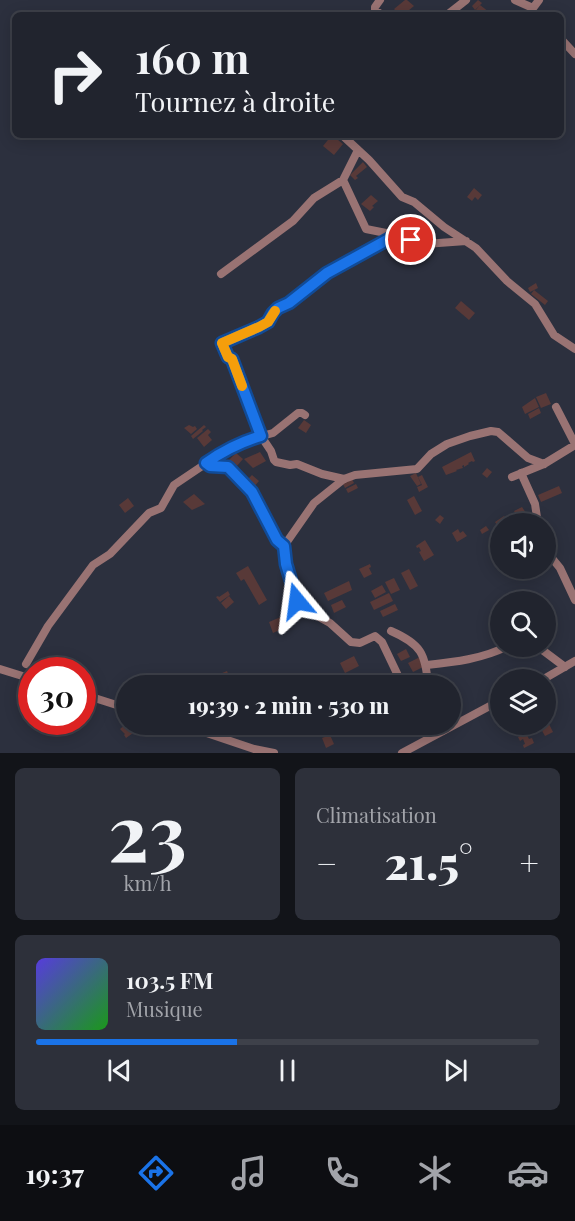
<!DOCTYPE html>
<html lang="fr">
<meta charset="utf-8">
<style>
:root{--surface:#21242e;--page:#2d303a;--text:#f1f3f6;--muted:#a2a4aa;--line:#3e414a;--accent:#1a73e8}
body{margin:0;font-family:"Playfair Display",serif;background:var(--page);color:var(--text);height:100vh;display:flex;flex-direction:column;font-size:22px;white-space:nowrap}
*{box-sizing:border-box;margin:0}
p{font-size:20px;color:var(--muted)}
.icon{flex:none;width:33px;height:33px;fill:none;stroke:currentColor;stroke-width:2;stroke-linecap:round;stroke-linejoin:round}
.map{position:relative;height:753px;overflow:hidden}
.drawer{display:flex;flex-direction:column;gap:15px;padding:15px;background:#121419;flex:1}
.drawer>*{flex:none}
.top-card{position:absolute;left:12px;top:12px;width:552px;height:126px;border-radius:9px;box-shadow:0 3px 15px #0003,0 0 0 2px var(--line);background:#21242e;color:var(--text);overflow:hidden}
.fabs{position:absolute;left:490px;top:513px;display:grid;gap:12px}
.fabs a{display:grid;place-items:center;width:66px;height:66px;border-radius:50%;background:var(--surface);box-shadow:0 3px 15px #0003,0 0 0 2px var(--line);font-size:30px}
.speed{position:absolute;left:18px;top:657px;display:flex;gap:12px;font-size:30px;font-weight:700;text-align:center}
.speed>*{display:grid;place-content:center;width:78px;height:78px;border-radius:50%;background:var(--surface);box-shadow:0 3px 15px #0003,0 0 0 2px var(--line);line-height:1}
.speed .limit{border:9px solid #d22;background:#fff;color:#111}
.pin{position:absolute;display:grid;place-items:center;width:51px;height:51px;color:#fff;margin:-26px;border:3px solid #fff;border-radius:50%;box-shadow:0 2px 6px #0007}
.me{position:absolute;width:66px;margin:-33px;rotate:344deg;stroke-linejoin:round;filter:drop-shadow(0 0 4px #0008)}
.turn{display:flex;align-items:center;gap:21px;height:126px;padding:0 24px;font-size:27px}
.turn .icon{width:78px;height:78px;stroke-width:2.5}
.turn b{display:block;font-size:42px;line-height:51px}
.big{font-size:45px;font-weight:800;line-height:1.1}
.drawer .tile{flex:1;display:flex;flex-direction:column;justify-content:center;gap:9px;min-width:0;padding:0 21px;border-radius:9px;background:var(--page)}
.drawer .dial{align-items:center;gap:0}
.dial b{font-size:78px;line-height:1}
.song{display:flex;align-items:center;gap:18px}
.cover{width:72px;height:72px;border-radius:9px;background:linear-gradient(135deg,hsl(250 70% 55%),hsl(120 70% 35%))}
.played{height:6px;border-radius:3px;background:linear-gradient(90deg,var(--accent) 40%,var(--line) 40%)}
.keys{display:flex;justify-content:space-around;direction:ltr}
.heat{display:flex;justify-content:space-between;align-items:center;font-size:33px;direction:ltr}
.drawer .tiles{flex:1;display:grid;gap:15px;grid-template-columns:1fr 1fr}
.tile:last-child{grid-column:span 2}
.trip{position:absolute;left:116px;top:675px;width:345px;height:60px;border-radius:30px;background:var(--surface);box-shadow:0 3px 15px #0003,0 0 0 2px var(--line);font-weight:800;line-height:60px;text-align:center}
.dock{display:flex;height:96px;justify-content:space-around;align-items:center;background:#0d0e12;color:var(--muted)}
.dock .icon{width:42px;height:42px}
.dock .active{color:var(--accent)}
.dock b{font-size:27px;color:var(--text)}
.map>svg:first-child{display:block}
</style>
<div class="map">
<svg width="575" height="753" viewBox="0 0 575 753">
<rect width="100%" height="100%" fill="#2c303e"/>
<path fill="#583938" d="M 405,0 L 407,0 L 414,6 L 403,15 L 400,15 L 394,9 Z
M 478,0 L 482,3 L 475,10 L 472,6 Z
M 480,5 L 489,12 L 486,15 L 479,15 L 475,11 Z
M 332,135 L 343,144 L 334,155 L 323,146 Z
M 363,162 L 367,167 L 356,176 L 358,178 L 355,180 L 350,175 Z
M 474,188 L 482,195 L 478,200 L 475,197 L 472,201 L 467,197 Z
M 371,195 L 378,201 L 372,206 L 374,207 L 370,211 L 361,204 Z
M 536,283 L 538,288 L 530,292 L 528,288 Z
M 534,290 L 548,301 L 545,305 L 531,294 Z
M 461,301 L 475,313 L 469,320 L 455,308 Z
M 546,393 L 551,404 L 541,408 L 536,397 Z
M 535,398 L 539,407 L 525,414 L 522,407 Z
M 539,408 L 541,413 L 530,419 L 528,414 Z
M 304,420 L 311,425 L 306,433 L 298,428 Z
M 189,425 L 193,427 L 195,426 L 197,429 L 191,434 L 184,428 Z
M 204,425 L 206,427 L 202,430 L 203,431 L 193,439 L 191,436 Z
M 208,429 L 211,432 L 208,435 L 212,440 L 204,447 L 197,438 Z
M 260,452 L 266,461 L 253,468 L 244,459 Z
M 471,452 L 475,461 L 473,462 L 472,461 L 468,463 L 469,464 L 464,467 L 464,465 L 462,466 L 463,468 L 456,470 L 457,471 L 446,475 L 442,467 Z
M 236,453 L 243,459 L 236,467 L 228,461 Z
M 487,468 L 492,472 L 487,478 L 482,474 Z
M 416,473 L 421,484 L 417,486 L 410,476 Z
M 252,475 L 259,481 L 252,489 L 245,482 Z
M 422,475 L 428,487 L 419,492 L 417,487 L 422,485 L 418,477 Z
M 352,479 L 354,483 L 345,488 L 343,484 Z
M 356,484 L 358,488 L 348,493 L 346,489 Z
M 559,486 L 562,493 L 541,502 L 538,495 Z
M 194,494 L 205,504 L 192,510 L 183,502 Z
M 414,496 L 422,511 L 415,515 L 407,500 Z
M 128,498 L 134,506 L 125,513 L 119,505 Z
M 522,507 L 526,513 L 518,518 L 514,511 Z
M 513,513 L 519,524 L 514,524 L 509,515 Z
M 527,514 L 528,517 L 524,519 L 525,521 L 528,519 L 529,522 L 527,524 L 521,523 L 519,519 Z
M 440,515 L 444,518 L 440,524 L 435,520 Z
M 504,516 L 508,522 L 501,524 L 501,527 L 499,528 L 495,522 Z
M 486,526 L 489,530 L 482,534 L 480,530 Z
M 458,529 L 460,533 L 463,531 L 467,536 L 457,542 L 452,533 Z
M 425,540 L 434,555 L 424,561 L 419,552 L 421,551 L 419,547 L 417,548 L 416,546 Z
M 370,564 L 371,567 L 369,568 L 372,574 L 364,578 L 359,569 Z
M 248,566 L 267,600 L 259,605 L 244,579 L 241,581 L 236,573 Z
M 409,569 L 418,586 L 410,590 L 401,573 Z
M 394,578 L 400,590 L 391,594 L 385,582 Z
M 349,581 L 352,590 L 328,601 L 324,593 Z
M 382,585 L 386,592 L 375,598 L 371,591 Z
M 228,591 L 230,595 L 220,602 L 216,597 L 218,596 L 219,597 Z
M 389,593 L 393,601 L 374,610 L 370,602 Z
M 229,596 L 234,602 L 226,609 L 221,603 Z
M 342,600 L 346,607 L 334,613 L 331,605 Z
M 395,604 L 398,610 L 383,617 L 380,611 Z
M 283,616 L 288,626 L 273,633 L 269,622 Z
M 406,649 L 410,657 L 401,661 L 397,654 Z
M 354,656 L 359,666 L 345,673 L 340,663 Z
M 422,656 L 427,665 L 413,672 L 408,663 Z
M 227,671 L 231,681 L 219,686 L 215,676 Z
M 361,673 L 366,684 L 363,686 L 356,686 L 352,678 Z
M 546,718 L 553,732 L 545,736 L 541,729 L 546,727 L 544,724 L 546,724 Z
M 126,724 L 129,724 L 132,728 L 130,729 L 133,733 L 126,738 L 124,735 L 125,734 L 120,729 Z
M 247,724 L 249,724 L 251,728 L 253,727 L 255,730 L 243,736 L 240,728 Z
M 526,733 L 529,739 L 532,738 L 534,743 L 524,748 L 523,745 L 525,744 L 523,739 L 520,741 L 518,737 Z
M 330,735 L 334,744 L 326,748 L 322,738 Z"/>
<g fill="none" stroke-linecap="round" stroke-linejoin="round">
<path stroke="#997373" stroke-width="8" d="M 380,0 L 375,7 L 375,10 L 382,15
M 515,0 L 533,8 L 539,0
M 447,15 L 466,0
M 561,39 L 575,54
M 342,135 L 369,160 L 402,197 L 414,202 L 444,227 L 476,248 L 507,281 L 535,304 L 554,335 L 575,349
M 358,150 L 343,180 L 366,229 L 396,235
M 221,274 L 293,221 L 314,198 L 343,180
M 556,407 L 575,444
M 206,463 L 210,466 L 228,467 L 252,492 L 277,540 L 284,546
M 521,473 L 535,504 L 538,524
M 512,477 L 544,464 L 575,445
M 344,479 L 322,474 L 297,464 L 290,465 L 276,462 L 274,460 L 271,451 L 261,436 L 232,359 L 227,356 L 222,343 L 259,327 L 268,322 L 273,313 L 278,308 L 289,303 L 327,273 L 396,235 L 425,244 L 466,241
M 546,551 L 560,568 L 575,600
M 391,631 C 421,644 426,654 428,686
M 537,646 L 565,667
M 26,664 L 48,626 L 93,565 L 110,554 L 149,513 L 161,508 L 174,485 L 220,454 L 251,439 L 273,433 L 298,413 L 302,413 L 305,415
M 427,665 C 455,662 482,659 508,646
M 0,669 L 32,679
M 542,680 L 575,661
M 403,686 L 382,642 L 375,636 L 360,643 L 351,642 L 330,623 L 310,612 L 297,601 L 286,565 L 284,546 L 314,503 L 344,479 L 355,475 L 417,469 L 431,454 L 447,444 L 470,436 L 491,431 L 498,432 L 528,458 L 544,464
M 82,694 L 126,708
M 180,724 L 254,749 L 274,753
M 402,753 L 501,700"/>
</g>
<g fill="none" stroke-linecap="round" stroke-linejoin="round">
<g stroke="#114b97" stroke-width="15">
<path id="route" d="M 297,601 L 286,564 L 284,546 L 277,540 L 252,492 L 228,467 L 210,466 L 206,463 C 223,451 241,442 261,436 L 232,359 L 228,357 L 222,343 L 259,327 L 268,322 L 273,313 L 278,308 L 289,303 L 327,273 L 396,235 L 411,240"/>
</g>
<use href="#route" stroke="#1a73e8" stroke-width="10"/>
<path stroke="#f59e0b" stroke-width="10" d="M 242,386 L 232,359 L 228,357 L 222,343 L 259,327 L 268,322 L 275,311"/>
</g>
</svg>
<div class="fabs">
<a><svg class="icon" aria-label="sound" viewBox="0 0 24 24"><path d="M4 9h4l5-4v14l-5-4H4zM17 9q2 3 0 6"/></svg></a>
<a><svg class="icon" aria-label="search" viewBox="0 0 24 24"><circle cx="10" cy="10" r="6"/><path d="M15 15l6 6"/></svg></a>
<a><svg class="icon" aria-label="layers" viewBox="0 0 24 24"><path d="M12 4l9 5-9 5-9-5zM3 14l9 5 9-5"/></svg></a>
</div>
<div class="speed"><div class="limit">30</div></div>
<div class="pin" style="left:411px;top:240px;background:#d93025"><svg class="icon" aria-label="arrive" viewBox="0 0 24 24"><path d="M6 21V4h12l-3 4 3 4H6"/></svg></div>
<svg class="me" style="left:297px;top:601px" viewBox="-20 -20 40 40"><path d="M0-17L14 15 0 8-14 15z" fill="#1a73e8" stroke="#fff" stroke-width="4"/></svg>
<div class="trip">19:39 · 2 min · 530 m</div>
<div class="top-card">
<div class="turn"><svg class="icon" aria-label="right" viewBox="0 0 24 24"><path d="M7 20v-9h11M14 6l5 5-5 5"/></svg><div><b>160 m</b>Tournez à droite</div></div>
</div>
</div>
<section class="drawer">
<div class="tiles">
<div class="tile dial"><b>23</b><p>km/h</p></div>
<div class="tile"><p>Climatisation</p>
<div class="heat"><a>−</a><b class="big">21.5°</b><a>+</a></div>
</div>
<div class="tile">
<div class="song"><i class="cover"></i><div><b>103.5 FM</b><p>Musique</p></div></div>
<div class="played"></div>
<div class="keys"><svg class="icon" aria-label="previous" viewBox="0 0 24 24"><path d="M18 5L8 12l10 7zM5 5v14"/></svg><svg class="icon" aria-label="pause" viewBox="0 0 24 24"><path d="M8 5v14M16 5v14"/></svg><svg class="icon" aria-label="next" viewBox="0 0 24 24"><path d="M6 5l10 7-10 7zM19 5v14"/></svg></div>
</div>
</div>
</section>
<nav class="dock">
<b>19:37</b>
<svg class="icon active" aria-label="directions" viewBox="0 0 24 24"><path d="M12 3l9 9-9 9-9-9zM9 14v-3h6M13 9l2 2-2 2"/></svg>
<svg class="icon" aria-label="music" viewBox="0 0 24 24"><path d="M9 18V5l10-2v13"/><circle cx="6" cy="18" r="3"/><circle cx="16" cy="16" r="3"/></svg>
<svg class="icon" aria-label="phone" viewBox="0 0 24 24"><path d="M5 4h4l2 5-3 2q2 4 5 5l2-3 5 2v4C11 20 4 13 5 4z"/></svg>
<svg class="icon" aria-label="climate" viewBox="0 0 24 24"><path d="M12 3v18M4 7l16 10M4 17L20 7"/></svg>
<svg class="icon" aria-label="car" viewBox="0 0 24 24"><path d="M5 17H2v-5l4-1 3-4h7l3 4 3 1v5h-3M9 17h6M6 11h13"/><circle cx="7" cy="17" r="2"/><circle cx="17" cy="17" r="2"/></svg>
</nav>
